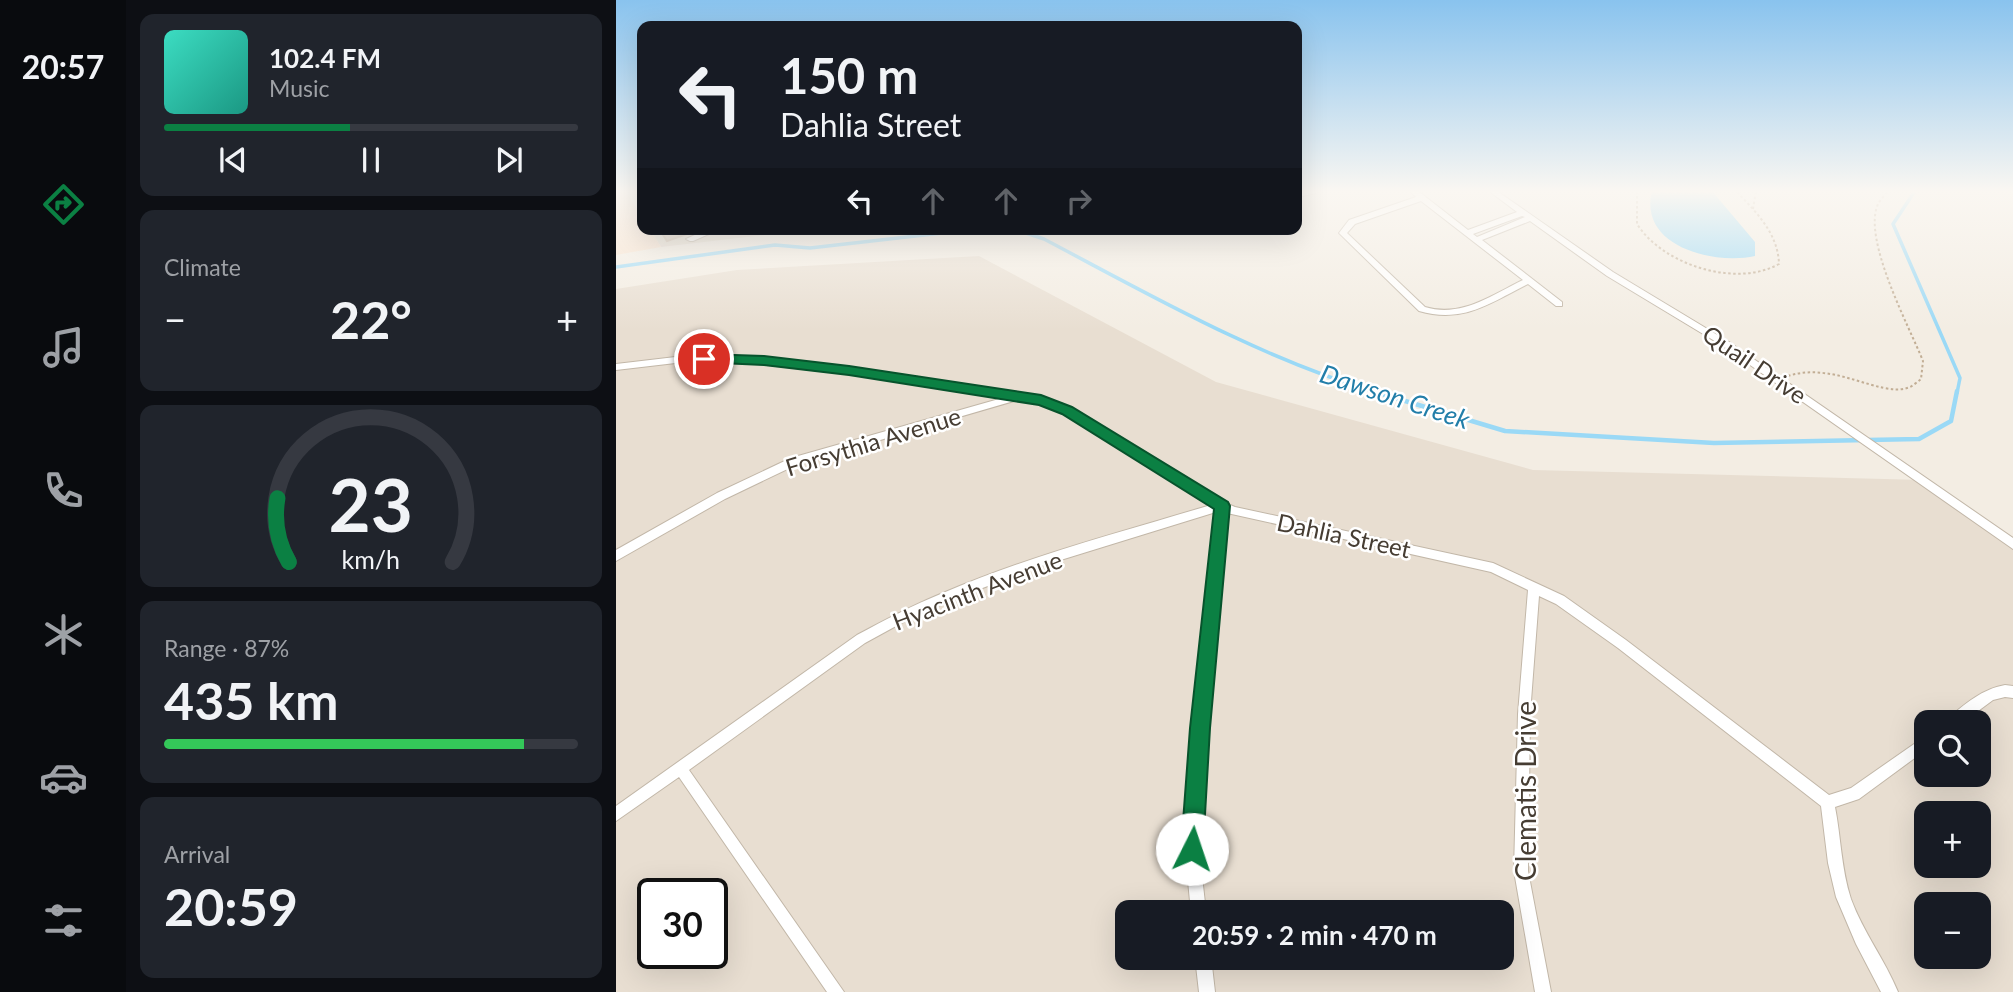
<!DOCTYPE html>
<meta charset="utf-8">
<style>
:root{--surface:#171b24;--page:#20242c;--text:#f1f3f6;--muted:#9ea1a6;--line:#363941;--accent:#0b8043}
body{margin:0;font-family:Lato,sans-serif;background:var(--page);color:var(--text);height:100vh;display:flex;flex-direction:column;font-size:26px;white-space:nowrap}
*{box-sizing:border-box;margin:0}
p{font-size:23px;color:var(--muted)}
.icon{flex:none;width:38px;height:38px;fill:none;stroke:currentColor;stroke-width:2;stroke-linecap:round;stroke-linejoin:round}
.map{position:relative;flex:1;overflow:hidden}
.drawer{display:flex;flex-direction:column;gap:14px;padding:14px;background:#0d0f14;width:490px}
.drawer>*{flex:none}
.banner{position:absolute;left:21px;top:21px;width:665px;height:214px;border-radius:14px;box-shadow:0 7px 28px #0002;background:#171b24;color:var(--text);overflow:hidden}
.controls{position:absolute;left:1298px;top:710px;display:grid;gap:14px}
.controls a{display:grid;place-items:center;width:77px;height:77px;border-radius:14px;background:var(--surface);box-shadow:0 7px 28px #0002;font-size:35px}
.speed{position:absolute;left:21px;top:878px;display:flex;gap:14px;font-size:35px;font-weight:700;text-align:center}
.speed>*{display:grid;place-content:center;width:91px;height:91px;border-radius:50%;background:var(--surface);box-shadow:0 7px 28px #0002;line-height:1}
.speed .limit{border:4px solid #111;border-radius:10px;background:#fff;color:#111}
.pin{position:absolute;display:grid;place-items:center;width:60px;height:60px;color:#fff;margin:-30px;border:4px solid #fff;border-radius:50%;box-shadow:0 2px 7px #0007}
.me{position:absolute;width:77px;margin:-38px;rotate:4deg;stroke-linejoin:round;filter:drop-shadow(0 0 5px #0008)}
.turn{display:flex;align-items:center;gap:24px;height:147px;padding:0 28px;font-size:32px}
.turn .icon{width:91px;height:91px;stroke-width:2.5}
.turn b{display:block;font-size:49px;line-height:60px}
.lanes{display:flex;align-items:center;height:66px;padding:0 28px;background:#0003;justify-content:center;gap:35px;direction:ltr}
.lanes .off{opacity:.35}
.big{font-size:52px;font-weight:700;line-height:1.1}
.drawer .widget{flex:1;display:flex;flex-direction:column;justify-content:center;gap:10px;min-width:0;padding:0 24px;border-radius:14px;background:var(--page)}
.drawer .dial{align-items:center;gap:0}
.dial svg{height:182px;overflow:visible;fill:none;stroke:var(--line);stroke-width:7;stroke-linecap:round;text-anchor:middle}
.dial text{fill:var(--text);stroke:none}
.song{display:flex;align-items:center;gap:21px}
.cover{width:84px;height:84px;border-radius:10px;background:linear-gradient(135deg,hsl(170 70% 55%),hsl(170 70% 35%))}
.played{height:7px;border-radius:4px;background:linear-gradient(90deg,var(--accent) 45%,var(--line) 45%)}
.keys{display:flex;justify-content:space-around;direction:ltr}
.heat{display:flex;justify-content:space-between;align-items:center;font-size:38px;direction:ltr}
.charge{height:10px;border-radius:5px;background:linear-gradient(90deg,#34c759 87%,var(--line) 0)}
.trip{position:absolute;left:499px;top:900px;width:399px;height:70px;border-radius:14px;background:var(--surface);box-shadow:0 7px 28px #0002;font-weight:700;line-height:70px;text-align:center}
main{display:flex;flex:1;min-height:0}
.menu{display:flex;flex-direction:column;width:126px;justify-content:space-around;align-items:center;background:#090b0e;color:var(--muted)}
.menu .icon{width:49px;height:49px}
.menu .active{color:var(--accent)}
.menu b{font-size:32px;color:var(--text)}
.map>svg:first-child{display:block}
</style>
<main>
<nav class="menu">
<b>20:57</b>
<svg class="icon active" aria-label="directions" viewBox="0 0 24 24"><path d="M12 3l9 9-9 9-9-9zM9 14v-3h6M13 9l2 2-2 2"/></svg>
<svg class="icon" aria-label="music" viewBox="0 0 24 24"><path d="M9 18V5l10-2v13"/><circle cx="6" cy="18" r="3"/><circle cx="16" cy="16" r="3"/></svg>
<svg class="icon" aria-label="phone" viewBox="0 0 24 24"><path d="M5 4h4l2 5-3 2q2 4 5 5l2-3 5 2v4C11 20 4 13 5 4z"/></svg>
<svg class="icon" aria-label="climate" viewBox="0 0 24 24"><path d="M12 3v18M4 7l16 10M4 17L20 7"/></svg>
<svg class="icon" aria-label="car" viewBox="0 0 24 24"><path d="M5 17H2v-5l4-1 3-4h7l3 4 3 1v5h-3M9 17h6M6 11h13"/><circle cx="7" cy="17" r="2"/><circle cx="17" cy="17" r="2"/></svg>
<svg class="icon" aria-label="filters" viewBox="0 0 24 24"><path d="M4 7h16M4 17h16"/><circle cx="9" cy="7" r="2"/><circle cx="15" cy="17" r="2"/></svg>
</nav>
<section class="drawer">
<div class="widget">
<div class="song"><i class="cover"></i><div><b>102.4 FM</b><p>Music</p></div></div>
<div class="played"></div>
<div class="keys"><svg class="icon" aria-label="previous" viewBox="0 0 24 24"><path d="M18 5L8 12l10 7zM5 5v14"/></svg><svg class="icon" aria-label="pause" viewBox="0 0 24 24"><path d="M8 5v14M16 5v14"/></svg><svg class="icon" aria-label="next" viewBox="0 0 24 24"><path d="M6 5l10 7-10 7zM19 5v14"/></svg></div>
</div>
<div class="widget"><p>Climate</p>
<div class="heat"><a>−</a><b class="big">22°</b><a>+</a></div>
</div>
<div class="widget dial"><svg viewBox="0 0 100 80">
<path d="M14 69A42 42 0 1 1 86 69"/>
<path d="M14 69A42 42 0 0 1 9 41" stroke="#0b8043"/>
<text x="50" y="56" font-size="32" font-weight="700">23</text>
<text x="50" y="72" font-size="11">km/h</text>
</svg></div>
<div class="widget"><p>Range · 87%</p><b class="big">435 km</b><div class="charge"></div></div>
<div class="widget"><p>Arrival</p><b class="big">20:59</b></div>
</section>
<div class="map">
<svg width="1397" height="992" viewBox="0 0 1397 992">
<rect width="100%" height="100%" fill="#f3ede3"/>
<path fill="#e8ded1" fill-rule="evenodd" d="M 34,229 L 201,229 L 45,247 Z
M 363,256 L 600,382 L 917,470 L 1307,480 L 1397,544 L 1397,992 L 0,992 L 0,289 L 121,270 ZM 1311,723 L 1363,723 L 1363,775 L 1311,775 ZM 1311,814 L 1363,814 L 1363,866 L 1311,866 ZM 37,894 L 96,894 L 96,954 L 37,954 ZM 1311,905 L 1363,905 L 1363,957 L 1311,957 ZM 511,912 L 886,912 L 886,957 L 511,957 Z"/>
<path fill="#f8e1cc" d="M 0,191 L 10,191 L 26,217 L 26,229 L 34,229 L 45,247 L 0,255 Z"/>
<path fill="#9ad9f6" d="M 1036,191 L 1096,191 L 1139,242 L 1139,256 C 1098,265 1022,247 1036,191 Z"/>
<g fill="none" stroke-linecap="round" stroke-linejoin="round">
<path stroke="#9ad9f6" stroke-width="3.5" d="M 1299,191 L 1277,224 L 1344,378 L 1341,393
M 0,267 L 159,245 L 194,248 L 326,233 L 410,233 L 428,239 C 536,296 644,358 762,393"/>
<path stroke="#9ad9f6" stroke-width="4.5" d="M 756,391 L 889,431 L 1098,443 L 1303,439 L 1335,421 L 1341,391"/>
</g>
<path fill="#d9cabb" stroke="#d1beab" stroke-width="2" d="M 43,229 L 67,229 L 71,234 L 51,241 Z"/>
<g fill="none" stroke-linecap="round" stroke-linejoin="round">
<g stroke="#c2b7a8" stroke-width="6">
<path id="lane" d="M 681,195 L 699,191"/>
</g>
<g stroke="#c2b7a8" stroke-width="2">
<path id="street" d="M 794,191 L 802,191 L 852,230 L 901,212 L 873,191 L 881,191 L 997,272 L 1113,342 L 1397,538 L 1397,549 L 1107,346 L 991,276 L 914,221 L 866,240 L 946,302 L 946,306 L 940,306 L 912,284 C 874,303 847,324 803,311 L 723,233 L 733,220 L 800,197 ZM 805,201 L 907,280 C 876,295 845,318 809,307 L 731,233 L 739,224 ZM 906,216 L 909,217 L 861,237 L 857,234 Z
M 92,229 L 104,229 L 77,241 L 74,241 L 70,239 Z
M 115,355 L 233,368 L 410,394 L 454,408 L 607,502 L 619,507 L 877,563 L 948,596 L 1010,640 L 1213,795 L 1235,788 L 1311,735 L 1311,749 L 1243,799 L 1219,807 C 1225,837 1225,869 1235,899 C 1247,932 1269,960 1282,992 L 1265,992 L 1240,944 L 1220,897 L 1212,863 L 1205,806 L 1002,648 L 940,604 L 923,596 L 914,714 L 912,871 L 935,992 L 919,992 L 898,871 L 902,714 L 912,590 L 875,572 L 611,513 L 591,728 L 583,849 L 590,912 L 575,912 L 569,849 L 577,728 L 600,512 L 422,567 L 335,600 L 291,620 L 249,643 L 73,770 L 228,992 L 211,992 L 63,777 L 0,821 L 0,806 L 241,635 C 269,620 297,605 327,593 C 413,556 505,532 595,505 L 448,412 L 405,399 L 182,464 L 109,499 L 0,561 L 0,550 L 101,493 L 175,458 L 390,397 L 233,374 L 115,361 L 68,362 L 0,370 L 0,364 L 68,356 Z
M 1389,685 L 1397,686 L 1397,698 L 1389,697 L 1377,700 L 1346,723 L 1330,723 L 1331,719 C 1349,704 1366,689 1389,685 Z
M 579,957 L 595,957 L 599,992 L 583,992 Z"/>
</g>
<path stroke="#c2ae95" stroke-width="2" stroke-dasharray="2.5 2.5" stroke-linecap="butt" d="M 1021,191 L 1021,224 C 1047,265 1120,288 1163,264 C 1162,233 1140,212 1120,191
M 1137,209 L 1140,191
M 1172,376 C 1218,361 1263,397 1291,388 C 1296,387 1301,382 1305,379 L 1307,361 C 1293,326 1246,239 1262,204 C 1264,200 1269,195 1272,191"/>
<use href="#lane" stroke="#fff" stroke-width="4.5"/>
<use href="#street" fill="#fff" fill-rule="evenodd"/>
</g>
<linearGradient id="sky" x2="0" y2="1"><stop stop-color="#89c3ee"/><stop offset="0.58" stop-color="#faf7f2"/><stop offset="1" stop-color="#faf7f2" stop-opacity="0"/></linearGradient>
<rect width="1397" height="330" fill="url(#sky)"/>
<path fill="#0b8043" stroke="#07532c" stroke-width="2" d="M 88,354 L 148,356 L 233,366 L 425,395 L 456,407 L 612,502 L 614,506 L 594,728 L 587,849 L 584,856 L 576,859 L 569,856 L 565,849 L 574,728 L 598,509 L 446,414 L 423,405 L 233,375 L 148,365 L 83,362 L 83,356 Z"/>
<g text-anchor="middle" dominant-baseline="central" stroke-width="5" stroke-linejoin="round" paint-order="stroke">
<g font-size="24" fill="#463d33" stroke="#fff">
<text transform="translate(1139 364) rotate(34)">Quail Drive</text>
<text transform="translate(257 441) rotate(-17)">Forsythia Avenue</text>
<text transform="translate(728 535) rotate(12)">Dahlia Street</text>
<text transform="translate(361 590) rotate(-21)">Hyacinth Avenue</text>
</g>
<g font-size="26" font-style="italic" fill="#227ea9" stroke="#fff">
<text transform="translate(779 396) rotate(18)">Dawson Creek</text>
</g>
<g font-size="28" fill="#463d33" stroke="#fff">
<text transform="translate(909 791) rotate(-90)">Clematis Drive</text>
</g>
</g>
</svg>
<div class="controls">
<a><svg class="icon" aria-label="search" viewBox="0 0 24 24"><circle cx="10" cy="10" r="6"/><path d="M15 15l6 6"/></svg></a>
<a>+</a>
<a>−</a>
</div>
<div class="speed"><div class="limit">30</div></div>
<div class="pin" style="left:88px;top:359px;background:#d93025"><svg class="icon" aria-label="arrive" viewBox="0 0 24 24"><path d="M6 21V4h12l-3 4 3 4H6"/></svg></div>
<svg class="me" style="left:576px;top:849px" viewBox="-20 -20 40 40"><circle r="19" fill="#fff"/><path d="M0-13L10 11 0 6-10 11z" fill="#0b8043"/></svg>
<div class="trip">20:59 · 2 min · 470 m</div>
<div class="banner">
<div class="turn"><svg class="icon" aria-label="left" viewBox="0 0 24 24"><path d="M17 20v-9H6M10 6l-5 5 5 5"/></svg><div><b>150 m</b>Dahlia Street</div></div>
<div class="lanes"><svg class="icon" aria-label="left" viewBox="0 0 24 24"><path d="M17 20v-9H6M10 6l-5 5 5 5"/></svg><svg class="icon off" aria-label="ahead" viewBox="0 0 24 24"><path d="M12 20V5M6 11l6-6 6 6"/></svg><svg class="icon off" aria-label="ahead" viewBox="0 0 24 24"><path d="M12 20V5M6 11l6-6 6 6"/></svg><svg class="icon off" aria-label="right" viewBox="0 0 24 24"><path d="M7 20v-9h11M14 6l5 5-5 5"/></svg></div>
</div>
</div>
</main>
